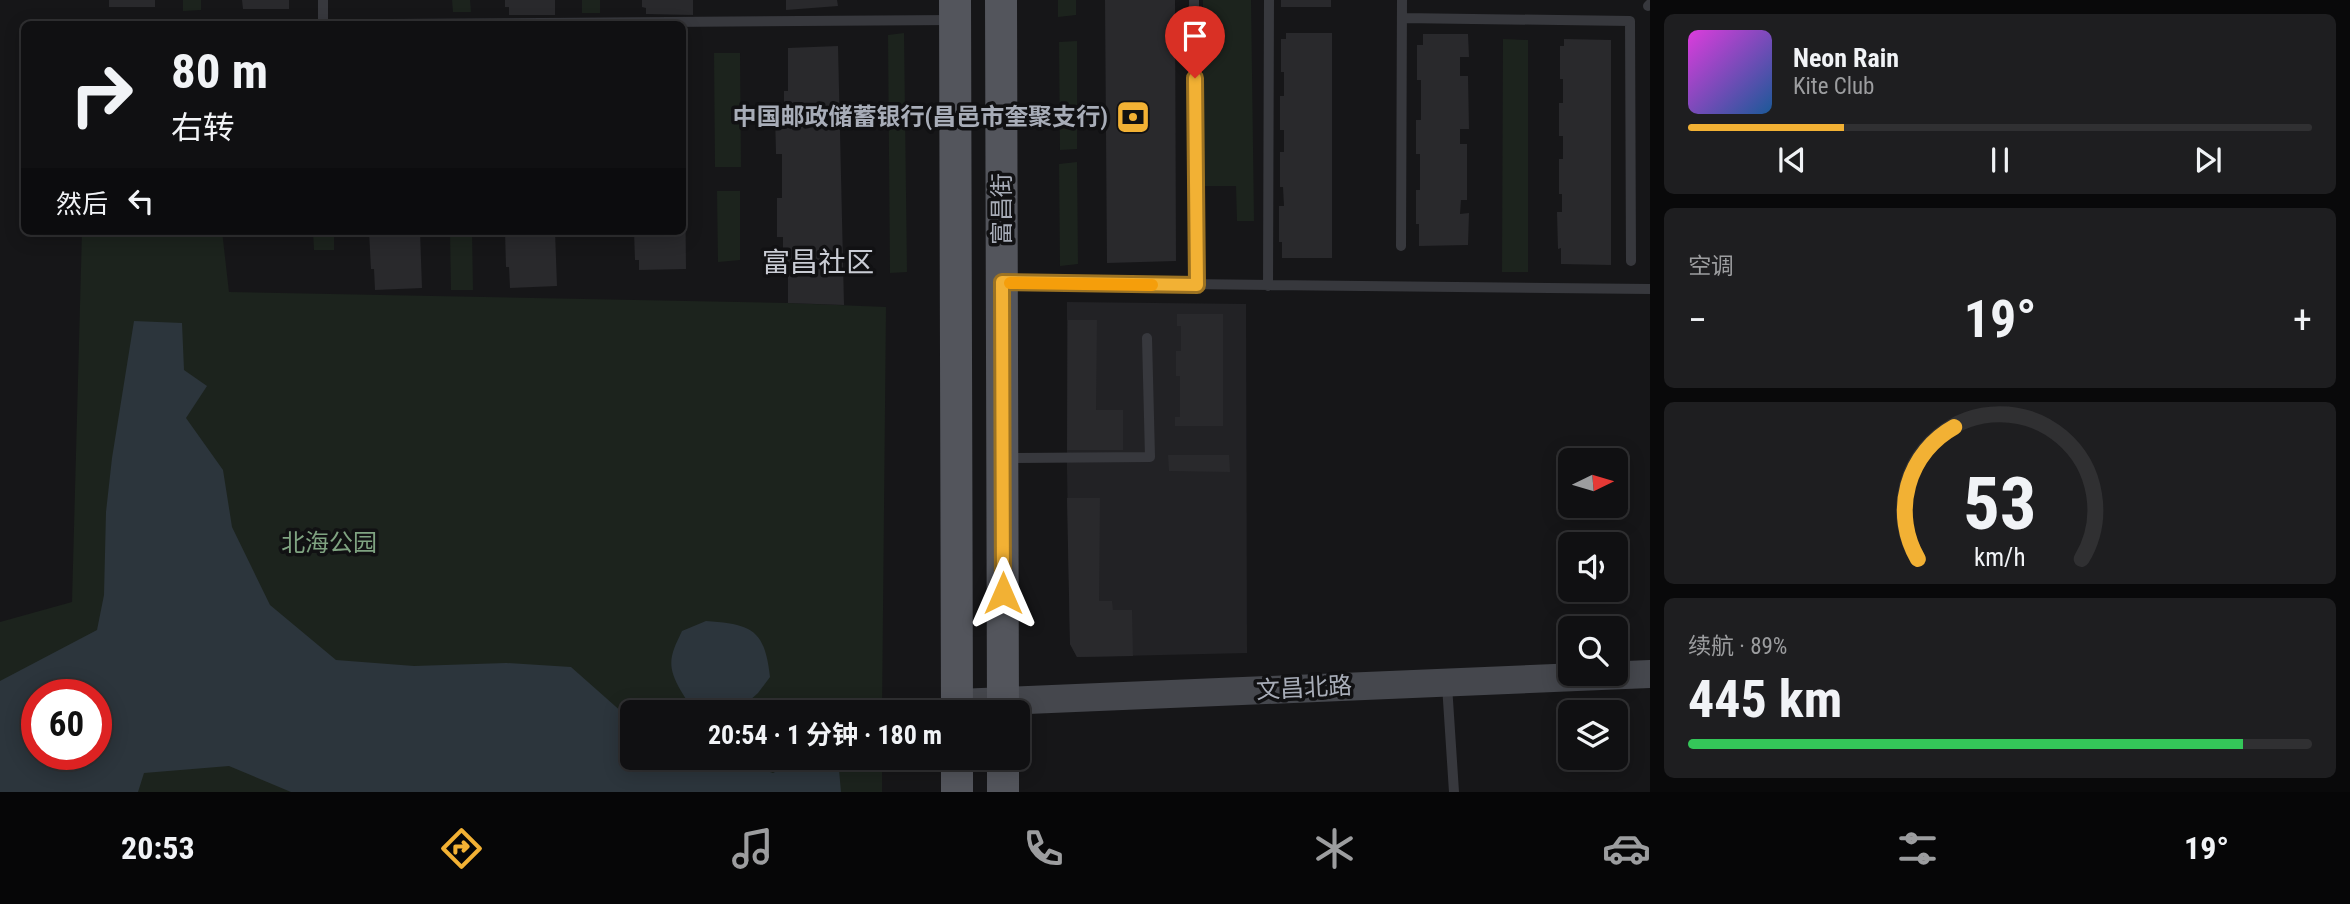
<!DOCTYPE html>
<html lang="zh">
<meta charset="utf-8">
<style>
:root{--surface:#101012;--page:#1e1e20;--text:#f1f3f6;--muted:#9c9d9f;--line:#303032;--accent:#f2b134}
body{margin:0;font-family:"Roboto Condensed","Noto Sans SC",sans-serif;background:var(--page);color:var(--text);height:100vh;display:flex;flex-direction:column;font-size:26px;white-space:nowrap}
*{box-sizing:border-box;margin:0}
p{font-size:23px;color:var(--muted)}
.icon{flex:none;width:38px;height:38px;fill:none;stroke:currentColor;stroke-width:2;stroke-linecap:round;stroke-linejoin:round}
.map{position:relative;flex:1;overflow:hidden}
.details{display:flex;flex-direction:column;gap:14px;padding:14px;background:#09090a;width:700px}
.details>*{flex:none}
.banner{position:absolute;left:21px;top:21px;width:665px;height:214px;border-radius:10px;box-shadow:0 4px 18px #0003,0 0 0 2px var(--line);background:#101012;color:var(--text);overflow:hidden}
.needle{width:46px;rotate:85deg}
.controls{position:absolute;left:1558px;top:448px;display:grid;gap:14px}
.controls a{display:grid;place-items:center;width:70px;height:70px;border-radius:10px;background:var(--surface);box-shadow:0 4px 18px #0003,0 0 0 2px var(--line);font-size:35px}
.speed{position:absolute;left:21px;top:679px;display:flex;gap:14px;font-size:35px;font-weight:700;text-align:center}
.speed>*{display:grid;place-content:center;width:91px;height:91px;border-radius:50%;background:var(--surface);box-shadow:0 4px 18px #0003,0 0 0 2px var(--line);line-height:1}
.speed .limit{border:10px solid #d22;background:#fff;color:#111}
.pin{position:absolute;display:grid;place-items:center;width:60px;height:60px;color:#fff;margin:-72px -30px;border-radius:50% 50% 50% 0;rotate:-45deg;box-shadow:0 0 7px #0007}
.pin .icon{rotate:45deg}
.me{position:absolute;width:77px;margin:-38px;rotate:0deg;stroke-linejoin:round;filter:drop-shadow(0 0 5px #0008)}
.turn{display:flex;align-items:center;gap:24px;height:147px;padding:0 35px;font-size:32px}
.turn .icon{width:91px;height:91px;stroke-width:2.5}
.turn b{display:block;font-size:49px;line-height:60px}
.then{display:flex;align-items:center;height:66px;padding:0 35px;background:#0003;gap:14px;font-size:26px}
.big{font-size:52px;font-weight:700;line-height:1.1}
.details .widget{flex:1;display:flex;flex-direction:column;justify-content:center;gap:10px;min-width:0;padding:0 24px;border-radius:10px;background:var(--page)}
.details .dial{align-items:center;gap:0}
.dial svg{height:182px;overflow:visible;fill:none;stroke:var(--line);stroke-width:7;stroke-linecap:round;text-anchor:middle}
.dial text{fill:var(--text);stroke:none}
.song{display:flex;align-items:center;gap:21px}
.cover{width:84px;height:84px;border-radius:10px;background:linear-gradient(135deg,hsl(300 70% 55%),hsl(210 70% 35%))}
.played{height:7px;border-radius:4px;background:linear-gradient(90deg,var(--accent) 25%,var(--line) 25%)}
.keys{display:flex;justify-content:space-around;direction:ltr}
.heat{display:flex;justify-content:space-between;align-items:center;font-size:38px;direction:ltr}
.charge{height:10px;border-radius:5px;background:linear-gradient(90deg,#34c759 89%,var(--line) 0)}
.trip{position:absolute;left:620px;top:700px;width:410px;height:70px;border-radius:10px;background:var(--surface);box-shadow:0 4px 18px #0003,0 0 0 2px var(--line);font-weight:700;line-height:70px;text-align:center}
.dock{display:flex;height:112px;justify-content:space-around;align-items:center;background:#060607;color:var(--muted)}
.dock .icon{width:49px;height:49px}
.dock .current{color:var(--accent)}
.dock b{font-size:32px;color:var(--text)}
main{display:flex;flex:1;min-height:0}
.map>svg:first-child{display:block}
</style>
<main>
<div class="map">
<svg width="1650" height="792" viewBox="0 0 1650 792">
<rect width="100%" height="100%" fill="#161618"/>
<path fill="#222225" d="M 1067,302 L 1246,304 L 1247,653 L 1077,657 L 1070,644 L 1067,469 Z"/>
<path fill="#1c231d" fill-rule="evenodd" d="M 183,0 L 201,0 L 201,10 L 183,11 Z
M 452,0 L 470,0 L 471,12 L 453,12 Z
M 582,0 L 600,0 L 600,13 L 582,13 Z
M 1058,0 L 1076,0 L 1076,15 L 1058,17 Z
M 1203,0 L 1251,0 L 1254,221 L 1237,221 L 1236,186 L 1203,186 Z
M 904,33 L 907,272 L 890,273 L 888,35 Z
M 1503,39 L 1528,40 L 1528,272 L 1502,272 Z
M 1077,41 L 1077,149 L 1060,150 L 1059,42 Z
M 714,53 L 740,53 L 741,167 L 715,167 Z
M 1077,162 L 1078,264 L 1060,266 L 1059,164 Z
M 717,191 L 740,191 L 740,260 L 718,262 Z
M 82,231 L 222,231 L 229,292 L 788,303 L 886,307 L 882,712 L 632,712 L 632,758 L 882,758 L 882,792 L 0,792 L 0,622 L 72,602 ZM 37,695 L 96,695 L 96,754 L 37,754 Z
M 313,231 L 334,231 L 334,250 L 314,250 Z
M 450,231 L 472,231 L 473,290 L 451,290 Z"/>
<path fill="#2c353c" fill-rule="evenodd" d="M 134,321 L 182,323 L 184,370 L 207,386 L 186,418 L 223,470 L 232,527 L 270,605 L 336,660 L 414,666 L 506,663 L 571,667 L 632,721 L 632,758 L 746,758 L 755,767 L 773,773 L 785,767 L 785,758 L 838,758 L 841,792 L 291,792 L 229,766 L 144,773 L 138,792 L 0,792 L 0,681 L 97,630 L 104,595 L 106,512 L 112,458 ZM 37,695 L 96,695 L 96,754 L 37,754 Z
M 706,621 C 752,624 765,630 770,677 L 758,693 L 739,710 L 740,712 L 690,712 C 690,704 685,698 681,691 C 666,665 670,656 682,631 Z"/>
<path fill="#29292c" d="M 109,0 L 155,0 L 155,7 L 109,7 Z
M 242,0 L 289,0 L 289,9 L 243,9 Z
M 505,0 L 555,0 L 555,15 L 509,15 L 509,7 L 505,7 Z
M 642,0 L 693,0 L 693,15 L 646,14 L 646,8 L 642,7 Z
M 786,0 L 837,0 L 838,6 L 786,10 Z
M 1105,0 L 1175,0 L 1176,261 L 1107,263 Z
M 1281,0 L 1331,0 L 1331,7 L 1281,7 Z
M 1286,33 L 1332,33 L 1332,258 L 1282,258 L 1282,242 L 1279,242 L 1279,206 L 1284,206 L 1283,187 L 1280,187 L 1280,152 L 1284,152 L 1284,130 L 1280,130 L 1280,96 L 1284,96 L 1284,72 L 1281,72 L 1281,39 L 1286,39 Z
M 1423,34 L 1468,34 L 1469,57 L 1460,57 L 1460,76 L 1468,76 L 1469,129 L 1460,129 L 1460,144 L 1467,144 L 1467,200 L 1461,200 L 1460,214 L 1469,213 L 1468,245 L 1419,246 L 1419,224 L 1416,224 L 1416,190 L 1420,190 L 1420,154 L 1416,154 L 1416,120 L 1421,120 L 1421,80 L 1417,80 L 1417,45 L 1423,45 Z
M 1564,39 L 1611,40 L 1611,265 L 1561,264 L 1561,248 L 1558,249 L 1557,212 L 1562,212 L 1562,194 L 1559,194 L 1559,159 L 1563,159 L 1563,136 L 1559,136 L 1559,103 L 1563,103 L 1563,79 L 1560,79 L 1560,46 L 1564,46 Z
M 838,46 L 844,305 L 788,303 L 788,263 L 783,263 L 783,237 L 777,237 L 777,198 L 782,198 L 782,154 L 776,154 L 775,114 L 784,114 L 784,91 L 788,91 L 788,48 Z
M 682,172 L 685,172 L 686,269 L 639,270 L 639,260 L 635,260 L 634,231 L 682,231 Z
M 238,231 L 283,231 L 283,236 L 238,237 Z
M 369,231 L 420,231 L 422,288 L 375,290 L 374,269 L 371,269 Z
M 505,231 L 555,231 L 557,286 L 510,288 L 509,267 L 506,267 Z
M 1177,314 L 1223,314 L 1223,426 L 1175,426 L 1175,417 L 1180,417 L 1180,376 L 1176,376 L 1176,351 L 1181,351 L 1181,326 L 1177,326 Z
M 1068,320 L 1097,320 L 1096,410 L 1123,410 L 1123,450 L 1067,450 Z
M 1168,455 L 1229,455 L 1230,472 L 1169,471 Z
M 1067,498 L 1100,498 L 1099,601 L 1112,601 L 1113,610 L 1132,610 L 1133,656 L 1077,657 L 1070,644 Z"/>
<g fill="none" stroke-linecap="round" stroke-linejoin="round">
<path stroke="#37383d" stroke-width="10" d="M 1194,0 L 1197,285
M 1648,6 L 1650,4
M 1402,18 L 1630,21 L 1631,261
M 323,24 L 323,0
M 389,24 L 953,20
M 1401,246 L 1402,0
M 1005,282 L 1650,289
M 1268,286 L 1269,0
M 1005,458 L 1150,457 L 1147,338
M 1447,685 L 1454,792"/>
<path stroke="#45474d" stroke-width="28" d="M 957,703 L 1650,674"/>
<path stroke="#53555c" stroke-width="32" d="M 955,0 L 957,712
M 1001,0 L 1003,712
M 957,758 L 957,792
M 1003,758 L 1003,792"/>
</g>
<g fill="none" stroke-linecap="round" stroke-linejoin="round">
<g stroke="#9d7322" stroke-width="18">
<path id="route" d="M 1003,593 L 1002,282 L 1197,285 L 1195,78"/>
</g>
<use href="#route" stroke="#f2b134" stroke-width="12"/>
<path stroke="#f59e0b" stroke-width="12" d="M 1010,283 L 1152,285"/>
</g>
<defs>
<g id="bank-square" transform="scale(1.75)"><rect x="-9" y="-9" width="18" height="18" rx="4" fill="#f2b134" stroke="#111113"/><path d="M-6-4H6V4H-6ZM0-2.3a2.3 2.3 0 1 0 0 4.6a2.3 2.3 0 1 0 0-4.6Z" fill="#111"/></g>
</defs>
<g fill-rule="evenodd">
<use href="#bank-square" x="1133" y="117"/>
</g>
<g text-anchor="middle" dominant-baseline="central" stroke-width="7" stroke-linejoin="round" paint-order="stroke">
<g font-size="24" font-weight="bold" fill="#a8adb8" stroke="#111113" text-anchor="end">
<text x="1108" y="117">中国邮政储蓄银行(昌邑市奎聚支行)</text>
</g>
<g font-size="24" fill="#a8adb8" stroke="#111113">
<text transform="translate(1002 209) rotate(-90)">富昌街</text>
<text transform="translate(1304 688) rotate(-3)">文昌北路</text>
</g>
<g font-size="24" fill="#7fa381" stroke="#111113">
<text x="329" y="543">北海公园</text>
</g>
<g font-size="28" fill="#c9ccd4" stroke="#111113">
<text x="818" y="262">富昌社区</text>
</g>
</g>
</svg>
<div class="controls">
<a><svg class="needle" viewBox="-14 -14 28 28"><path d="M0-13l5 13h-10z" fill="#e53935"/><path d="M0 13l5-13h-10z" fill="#9c9d9f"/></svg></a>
<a><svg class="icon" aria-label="sound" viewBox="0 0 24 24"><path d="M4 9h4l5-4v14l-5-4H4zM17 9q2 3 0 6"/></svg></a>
<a><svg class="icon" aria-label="search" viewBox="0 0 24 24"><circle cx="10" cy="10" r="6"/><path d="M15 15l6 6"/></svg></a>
<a><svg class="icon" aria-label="layers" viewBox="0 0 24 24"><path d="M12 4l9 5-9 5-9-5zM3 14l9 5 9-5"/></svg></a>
</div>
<div class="speed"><div class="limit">60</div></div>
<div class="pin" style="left:1195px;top:78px;background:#d93025"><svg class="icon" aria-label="arrive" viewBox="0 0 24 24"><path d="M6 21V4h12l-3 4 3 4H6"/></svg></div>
<svg class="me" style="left:1003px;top:593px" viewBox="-20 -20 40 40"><path d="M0-17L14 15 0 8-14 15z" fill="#f2b134" stroke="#fff" stroke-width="4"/></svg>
<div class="trip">20:54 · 1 分钟 · 180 m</div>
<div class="banner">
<div class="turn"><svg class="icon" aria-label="right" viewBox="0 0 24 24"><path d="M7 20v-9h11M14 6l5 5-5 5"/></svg><div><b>80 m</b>右转</div></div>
<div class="then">然后<svg class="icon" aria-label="left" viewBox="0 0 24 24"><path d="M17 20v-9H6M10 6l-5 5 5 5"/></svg></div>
</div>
</div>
<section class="details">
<div class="widget">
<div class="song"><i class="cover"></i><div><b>Neon Rain</b><p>Kite Club</p></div></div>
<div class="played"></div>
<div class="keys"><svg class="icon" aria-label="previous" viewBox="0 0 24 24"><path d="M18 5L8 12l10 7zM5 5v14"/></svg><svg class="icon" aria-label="pause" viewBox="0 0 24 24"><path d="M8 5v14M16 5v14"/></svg><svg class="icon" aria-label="next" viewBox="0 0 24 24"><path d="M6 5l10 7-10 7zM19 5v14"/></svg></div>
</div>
<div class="widget"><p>空调</p>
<div class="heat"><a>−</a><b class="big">19°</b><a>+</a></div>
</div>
<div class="widget dial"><svg viewBox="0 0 100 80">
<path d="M14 69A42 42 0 1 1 86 69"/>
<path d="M14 69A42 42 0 0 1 30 11" stroke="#f2b134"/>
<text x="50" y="56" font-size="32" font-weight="700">53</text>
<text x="50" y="72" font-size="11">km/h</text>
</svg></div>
<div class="widget"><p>续航 · 89%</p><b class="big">445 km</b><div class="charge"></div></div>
</section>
</main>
<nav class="dock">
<b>20:53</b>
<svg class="icon current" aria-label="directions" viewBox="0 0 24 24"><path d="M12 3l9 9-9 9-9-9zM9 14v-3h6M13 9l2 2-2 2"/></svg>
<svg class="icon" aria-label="music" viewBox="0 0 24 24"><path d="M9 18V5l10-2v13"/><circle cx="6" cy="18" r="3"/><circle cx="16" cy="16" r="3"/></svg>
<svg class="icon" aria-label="phone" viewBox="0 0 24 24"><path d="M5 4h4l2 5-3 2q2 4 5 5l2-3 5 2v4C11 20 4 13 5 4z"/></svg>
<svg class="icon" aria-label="climate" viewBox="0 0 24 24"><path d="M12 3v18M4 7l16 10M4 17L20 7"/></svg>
<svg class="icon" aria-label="car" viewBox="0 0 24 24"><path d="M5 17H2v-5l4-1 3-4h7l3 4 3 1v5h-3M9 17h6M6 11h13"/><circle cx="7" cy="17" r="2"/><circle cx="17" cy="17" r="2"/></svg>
<svg class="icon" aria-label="filters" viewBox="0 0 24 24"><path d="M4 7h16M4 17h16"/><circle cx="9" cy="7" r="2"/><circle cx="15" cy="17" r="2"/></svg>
<b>19°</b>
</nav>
